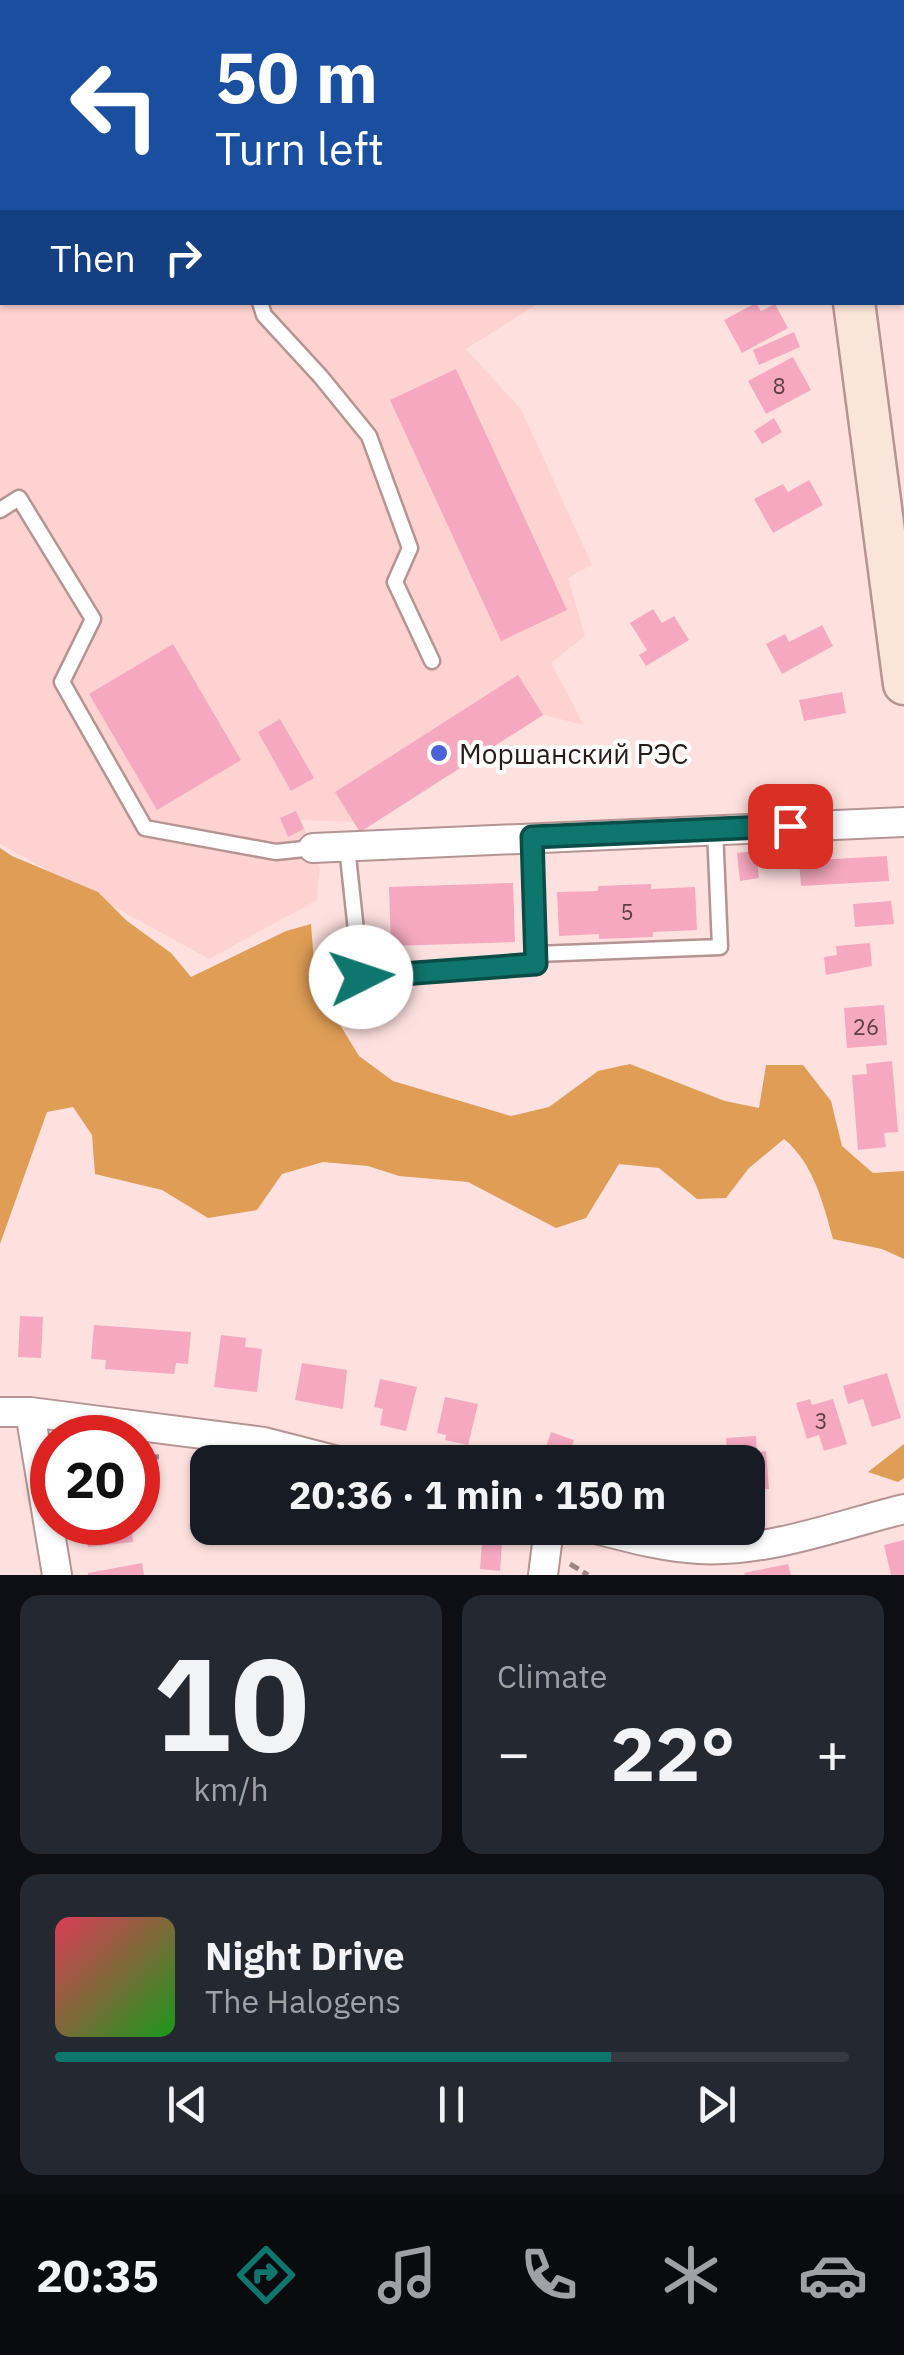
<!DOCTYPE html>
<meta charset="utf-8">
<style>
:root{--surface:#171b24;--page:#242831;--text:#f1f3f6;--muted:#9ea1a6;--line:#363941;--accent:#0f766e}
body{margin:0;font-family:"IBM Plex Sans",sans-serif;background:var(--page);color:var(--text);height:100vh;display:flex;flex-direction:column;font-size:38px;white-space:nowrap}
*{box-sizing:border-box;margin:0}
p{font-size:32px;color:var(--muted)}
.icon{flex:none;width:55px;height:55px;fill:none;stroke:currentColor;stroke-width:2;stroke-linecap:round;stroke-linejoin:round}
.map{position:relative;height:1575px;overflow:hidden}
.sheet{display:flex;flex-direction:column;gap:20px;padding:20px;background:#0d0f14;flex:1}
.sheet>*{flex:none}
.hud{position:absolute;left:0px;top:0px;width:905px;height:305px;box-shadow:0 2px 8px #0004;background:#1a4fa0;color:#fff;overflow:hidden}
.speed{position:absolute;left:30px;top:1415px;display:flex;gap:20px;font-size:50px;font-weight:700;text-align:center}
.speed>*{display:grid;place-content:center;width:130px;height:130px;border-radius:50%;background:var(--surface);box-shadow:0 2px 8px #0004;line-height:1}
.speed .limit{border:15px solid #d22;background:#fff;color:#111}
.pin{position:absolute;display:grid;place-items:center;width:85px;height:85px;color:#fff;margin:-42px;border-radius:20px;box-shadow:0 5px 15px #0006}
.me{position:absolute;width:110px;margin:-55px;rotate:86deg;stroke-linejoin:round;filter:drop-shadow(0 0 8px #0008)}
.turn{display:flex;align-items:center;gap:35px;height:210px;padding:0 50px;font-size:45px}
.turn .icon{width:130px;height:130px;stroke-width:2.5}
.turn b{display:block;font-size:70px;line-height:85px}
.then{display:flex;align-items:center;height:95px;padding:0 50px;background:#0003;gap:20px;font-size:38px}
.big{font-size:75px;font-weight:700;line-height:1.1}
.sheet .widget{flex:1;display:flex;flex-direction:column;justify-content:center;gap:15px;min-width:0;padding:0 35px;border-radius:20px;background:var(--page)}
.sheet .dial{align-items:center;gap:0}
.dial b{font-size:130px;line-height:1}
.song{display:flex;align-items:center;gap:30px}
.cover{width:120px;height:120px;border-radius:15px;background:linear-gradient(135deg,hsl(350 70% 55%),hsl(120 70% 35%))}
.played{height:10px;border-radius:5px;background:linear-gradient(90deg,var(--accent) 70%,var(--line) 70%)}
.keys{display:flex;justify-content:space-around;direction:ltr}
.heat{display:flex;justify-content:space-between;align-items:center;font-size:55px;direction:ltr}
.sheet .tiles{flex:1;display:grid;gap:20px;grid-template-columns:1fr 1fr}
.widget:last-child{grid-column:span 2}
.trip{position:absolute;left:190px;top:1445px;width:575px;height:100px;border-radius:20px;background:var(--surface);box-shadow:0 2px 8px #0004;font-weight:700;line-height:100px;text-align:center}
.menu{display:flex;height:160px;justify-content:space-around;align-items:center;background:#090b0e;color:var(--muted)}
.menu .icon{width:70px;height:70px}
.menu .selected{color:var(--accent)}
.menu b{font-size:45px;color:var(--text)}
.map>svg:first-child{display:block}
</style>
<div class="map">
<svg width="904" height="1575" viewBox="0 0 904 1575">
<rect width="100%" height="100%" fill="#fee1df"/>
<path fill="#fed2d0" d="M 0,0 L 742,2 L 2,2 L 2,302 L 539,303 L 466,349 L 521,409 L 592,565 L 568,578 L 585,636 L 551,663 L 584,725 L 543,715 L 360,832 L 353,822 L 301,820 L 320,868 L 317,900 L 209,959 L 0,844 Z"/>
<path fill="#df9d55" d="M 0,848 L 12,856 L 98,892 L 127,921 L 171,953 L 191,977 L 286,931 L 311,924 L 314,963 L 331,1010 L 359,1056 L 393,1081 L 511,1116 L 549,1107 L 598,1071 L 630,1064 L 725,1101 L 759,1108 L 766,1065 L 803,1065 L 831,1101 L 842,1146 L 873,1173 L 904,1171 L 904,1259 L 882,1249 L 833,1239 C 823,1203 814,1164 784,1139 L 749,1168 L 726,1198 L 697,1199 L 659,1168 L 619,1164 L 586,1218 L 556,1228 L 468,1182 L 399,1176 L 368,1166 L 323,1162 L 282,1174 L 257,1210 L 208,1218 L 162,1190 L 95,1174 L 92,1135 L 73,1107 L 47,1112 L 0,1244 Z
M 904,1444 L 904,1478 L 898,1482 L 868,1472 Z"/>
<path fill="#f5a8c0" d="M 756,303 L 761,311 L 775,304 L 788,328 L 742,353 L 724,320 Z
M 794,332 L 800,347 L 759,365 L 753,350 Z
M 793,357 L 811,390 L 766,414 L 748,381 Z
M 456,369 L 567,610 L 501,641 L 390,400 Z
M 774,418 L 782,432 L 762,444 L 754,431 Z
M 809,480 L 823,505 L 773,533 L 754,499 L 783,484 L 788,492 Z
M 653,609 L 662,623 L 674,616 L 689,640 L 646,666 L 639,655 L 647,650 L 630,623 Z
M 822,625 L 833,646 L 782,674 L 766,644 L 785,634 L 789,642 Z
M 173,644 L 241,760 L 157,810 L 89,694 Z
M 518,675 L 543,715 L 360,832 L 335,792 Z
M 842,692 L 846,713 L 804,721 L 799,700 Z
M 280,719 L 314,778 L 291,791 L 258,732 Z
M 296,811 L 304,829 L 288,837 L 280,818 Z
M 756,851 L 759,878 L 740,881 L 737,853 Z
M 887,856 L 889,881 L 801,886 L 799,861 Z
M 513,883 L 515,942 L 391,946 L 389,887 Z
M 651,884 L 651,889 L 695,887 L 697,930 L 653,932 L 653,937 L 599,939 L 599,934 L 559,936 L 557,892 L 598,891 L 598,886 Z
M 891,901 L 894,924 L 855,927 L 853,904 Z
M 870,943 L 872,966 L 826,975 L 824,957 L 837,955 L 836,946 Z
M 884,1005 L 887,1045 L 847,1048 L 844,1008 Z
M 892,1061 L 898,1132 L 884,1133 L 886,1147 L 858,1150 L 852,1075 L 867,1074 L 866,1064 Z
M 20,1316 L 43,1317 L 41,1358 L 18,1357 Z
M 94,1325 L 191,1332 L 188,1364 L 176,1363 L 174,1374 L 105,1369 L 106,1360 L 91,1359 Z
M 221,1335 L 246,1338 L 245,1347 L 262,1349 L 257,1392 L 214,1387 Z
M 302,1363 L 347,1370 L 343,1409 L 295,1400 Z
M 887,1373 L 901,1418 L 872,1427 L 863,1399 L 848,1404 L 843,1386 Z
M 380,1379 L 417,1387 L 406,1431 L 380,1425 L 383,1409 L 374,1407 Z
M 445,1397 L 478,1404 L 468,1445 L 445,1440 L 446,1435 L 437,1433 Z
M 810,1399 L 812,1405 L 833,1399 L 847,1444 L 824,1451 L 819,1435 L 807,1439 L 796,1403 Z
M 551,1432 L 574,1440 L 567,1462 L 541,1462 Z
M 756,1436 L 757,1452 L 766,1451 L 769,1489 L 748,1490 L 748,1462 L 728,1462 L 726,1438 Z
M 592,1453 L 623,1461 L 623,1462 L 590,1462 Z
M 131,1522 L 133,1542 L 88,1547 L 84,1523 Z
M 904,1540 L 904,1575 L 891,1575 L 884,1545 Z
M 482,1543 L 502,1544 L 500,1571 L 480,1569 Z
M 142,1563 L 144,1575 L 88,1575 L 88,1573 Z
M 788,1564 L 791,1575 L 745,1575 L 744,1573 Z"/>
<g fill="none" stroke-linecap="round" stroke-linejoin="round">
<g stroke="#b59492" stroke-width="19">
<path id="lane" d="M 548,0 L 550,2
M 138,2 L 140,0
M 560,2 L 564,0
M 260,302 L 264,315 L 321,377 L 369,436 L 410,548 L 395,582 L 432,661
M 0,510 L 19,498 L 93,619 L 62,682 L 145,828 L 276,852 L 313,848
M 347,847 L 361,977 L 536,964 L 532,837
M 536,954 L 720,947 L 715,829"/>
</g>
<g stroke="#b59492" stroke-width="32">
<path id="street" d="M 313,848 L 904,822
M 0,1412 L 30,1412 L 264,1442 L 342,1462
M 30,1412 L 57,1575
M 592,1528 C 627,1537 662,1547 699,1549 C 767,1553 839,1525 904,1509
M 543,1575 L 549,1528"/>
</g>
<g stroke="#b59492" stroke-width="45">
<path id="secondary" d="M 801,0 L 802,2
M 854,302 L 904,684"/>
</g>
<path stroke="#9b8685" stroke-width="5" stroke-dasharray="10 5" stroke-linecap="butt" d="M 138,1456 L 159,1457
M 485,1528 L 523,1543
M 570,1564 L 588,1575"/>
<use href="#lane" stroke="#fff" stroke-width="14"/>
<use href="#street" stroke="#fff" stroke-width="28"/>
<use href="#secondary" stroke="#fbe4da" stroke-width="40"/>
</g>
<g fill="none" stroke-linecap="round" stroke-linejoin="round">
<g stroke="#0a4d48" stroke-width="25">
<path id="route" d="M 361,977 L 536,964 L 532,837 L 790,826"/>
</g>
<use href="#route" stroke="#0f766e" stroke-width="18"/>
</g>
<circle fill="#4c62d7" stroke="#fff" stroke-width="4" cx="439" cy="753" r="10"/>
<g text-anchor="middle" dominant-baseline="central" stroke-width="8" stroke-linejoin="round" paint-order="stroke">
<g font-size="22" fill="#5b3f44">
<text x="779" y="385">8</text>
<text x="627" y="911">5</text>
<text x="866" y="1026">26</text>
<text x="821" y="1420">3</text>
</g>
<g font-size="28" fill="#281c1b" stroke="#fff" text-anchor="start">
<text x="459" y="753">Моршанский РЭС</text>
</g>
</g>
</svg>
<div class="speed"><div class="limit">20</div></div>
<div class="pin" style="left:790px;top:826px;background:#d93025"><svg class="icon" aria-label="arrive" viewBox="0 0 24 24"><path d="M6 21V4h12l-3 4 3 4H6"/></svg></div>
<svg class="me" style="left:361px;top:977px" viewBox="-20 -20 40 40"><circle r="19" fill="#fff"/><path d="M0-13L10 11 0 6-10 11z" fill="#0f766e"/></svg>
<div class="trip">20:36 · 1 min · 150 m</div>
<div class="hud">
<div class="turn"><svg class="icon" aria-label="left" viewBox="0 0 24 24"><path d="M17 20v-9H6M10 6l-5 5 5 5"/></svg><div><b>50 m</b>Turn left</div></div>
<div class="then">Then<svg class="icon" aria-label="right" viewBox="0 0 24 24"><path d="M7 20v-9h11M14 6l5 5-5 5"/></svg></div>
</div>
</div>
<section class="sheet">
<div class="tiles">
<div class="widget dial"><b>10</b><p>km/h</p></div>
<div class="widget"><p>Climate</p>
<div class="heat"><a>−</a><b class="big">22°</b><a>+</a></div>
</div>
<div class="widget">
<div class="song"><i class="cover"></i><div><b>Night Drive</b><p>The Halogens</p></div></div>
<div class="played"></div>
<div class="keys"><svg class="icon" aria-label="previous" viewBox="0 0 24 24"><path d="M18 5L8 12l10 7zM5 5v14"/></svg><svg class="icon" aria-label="pause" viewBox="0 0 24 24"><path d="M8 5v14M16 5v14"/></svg><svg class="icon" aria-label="next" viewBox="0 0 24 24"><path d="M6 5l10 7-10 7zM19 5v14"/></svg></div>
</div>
</div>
</section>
<nav class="menu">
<b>20:35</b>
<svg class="icon selected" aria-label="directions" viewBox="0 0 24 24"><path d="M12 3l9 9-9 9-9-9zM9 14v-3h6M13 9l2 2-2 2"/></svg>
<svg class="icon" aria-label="music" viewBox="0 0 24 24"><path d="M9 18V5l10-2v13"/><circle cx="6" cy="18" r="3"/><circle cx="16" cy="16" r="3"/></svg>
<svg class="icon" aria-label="phone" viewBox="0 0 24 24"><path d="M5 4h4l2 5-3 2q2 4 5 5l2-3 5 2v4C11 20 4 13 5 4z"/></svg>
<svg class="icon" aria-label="climate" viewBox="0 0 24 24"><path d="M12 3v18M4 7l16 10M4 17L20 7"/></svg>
<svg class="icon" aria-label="car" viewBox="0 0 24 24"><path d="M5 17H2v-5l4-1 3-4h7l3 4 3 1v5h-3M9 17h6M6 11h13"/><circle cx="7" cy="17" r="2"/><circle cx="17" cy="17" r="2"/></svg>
</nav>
